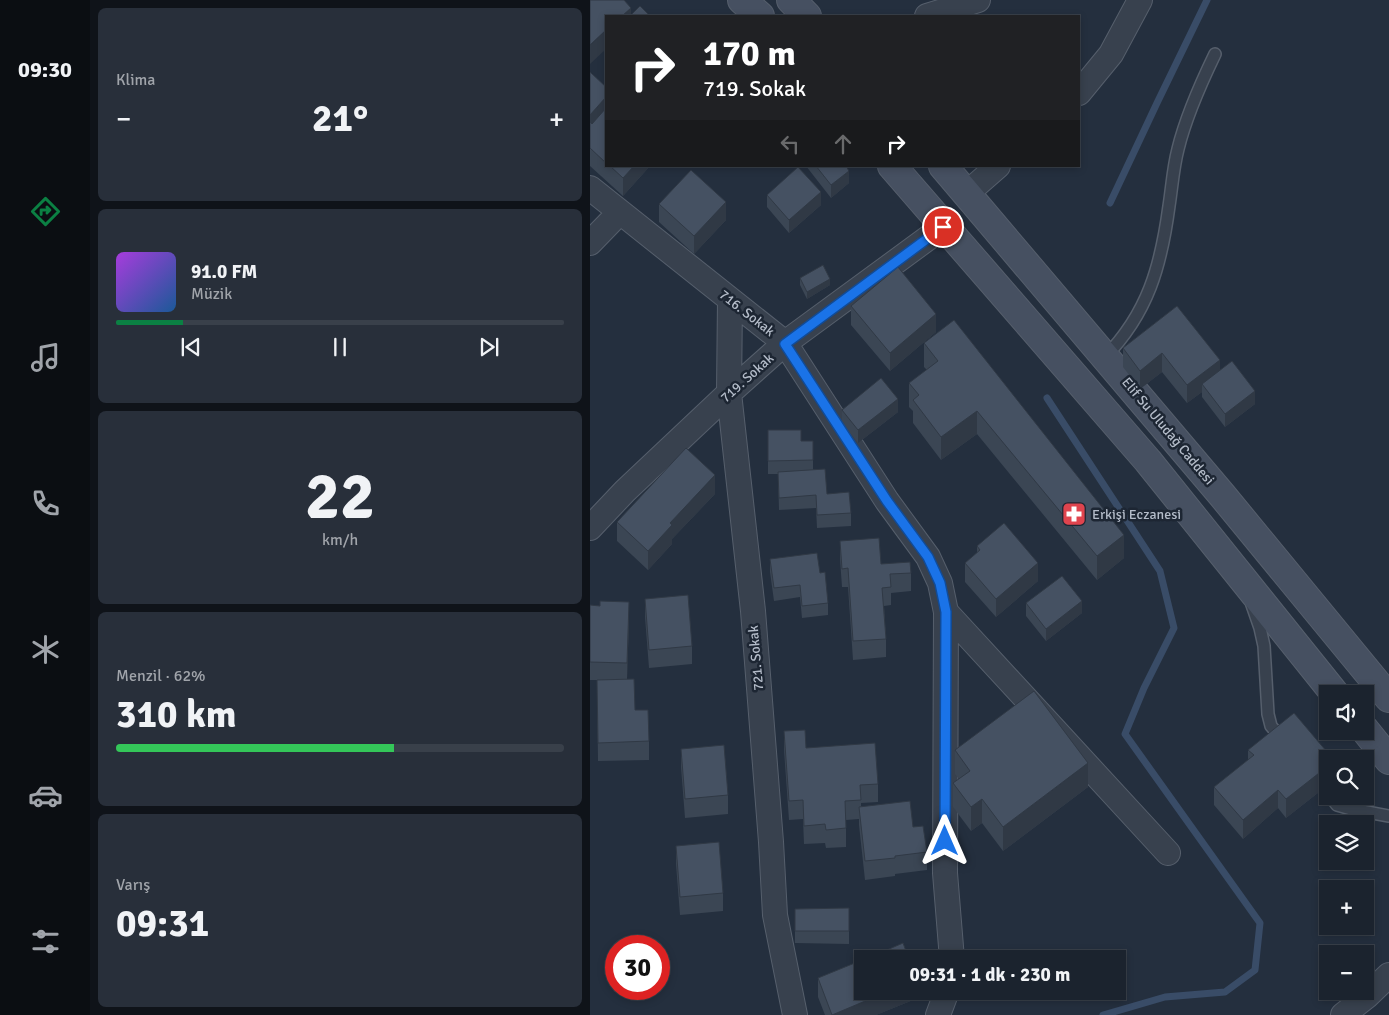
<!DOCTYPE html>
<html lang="tr">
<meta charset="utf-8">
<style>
:root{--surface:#1b232e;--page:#282f3a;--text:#f1f3f6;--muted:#a0a4aa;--line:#39404a;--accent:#0b8043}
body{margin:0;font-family:Signika,sans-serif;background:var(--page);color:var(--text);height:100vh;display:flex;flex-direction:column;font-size:19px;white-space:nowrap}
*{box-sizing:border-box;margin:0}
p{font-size:16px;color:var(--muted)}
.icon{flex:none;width:28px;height:28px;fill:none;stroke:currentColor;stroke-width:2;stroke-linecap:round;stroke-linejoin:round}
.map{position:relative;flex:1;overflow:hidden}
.panel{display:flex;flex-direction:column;gap:8px;padding:8px;background:#0f1319;width:500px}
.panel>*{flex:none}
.hud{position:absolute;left:15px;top:15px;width:475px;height:152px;border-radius:0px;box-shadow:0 2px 8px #0003,0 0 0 1px var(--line);background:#202124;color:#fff;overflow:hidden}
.controls{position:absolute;left:729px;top:685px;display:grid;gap:10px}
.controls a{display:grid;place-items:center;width:55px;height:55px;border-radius:0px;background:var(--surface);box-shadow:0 2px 8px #0003,0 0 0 1px var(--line);font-size:25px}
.speed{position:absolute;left:15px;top:935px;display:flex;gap:10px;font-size:25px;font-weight:700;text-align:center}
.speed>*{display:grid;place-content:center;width:65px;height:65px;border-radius:50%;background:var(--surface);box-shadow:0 2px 8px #0003,0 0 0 1px var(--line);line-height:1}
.speed .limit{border:8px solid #d22;background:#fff;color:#111}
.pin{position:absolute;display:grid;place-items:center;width:42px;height:42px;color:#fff;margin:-21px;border:2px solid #fff;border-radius:50%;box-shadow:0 1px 5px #0007}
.me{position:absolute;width:55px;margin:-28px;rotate:0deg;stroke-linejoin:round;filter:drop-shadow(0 0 4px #0008)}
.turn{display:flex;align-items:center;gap:18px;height:105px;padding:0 15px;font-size:22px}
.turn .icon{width:65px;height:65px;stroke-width:2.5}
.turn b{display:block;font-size:35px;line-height:42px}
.lanes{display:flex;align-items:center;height:48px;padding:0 15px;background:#0003;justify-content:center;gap:25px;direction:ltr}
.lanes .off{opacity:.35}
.big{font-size:38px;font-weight:800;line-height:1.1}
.panel .card{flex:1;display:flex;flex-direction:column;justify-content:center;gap:8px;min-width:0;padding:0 18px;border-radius:8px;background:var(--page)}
.panel .dial{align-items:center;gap:0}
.dial b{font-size:65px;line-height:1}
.song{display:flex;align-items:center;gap:15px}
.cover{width:60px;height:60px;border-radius:8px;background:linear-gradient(135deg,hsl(280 70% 55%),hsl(210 70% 35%))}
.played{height:5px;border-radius:2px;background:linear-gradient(90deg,var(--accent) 15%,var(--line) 15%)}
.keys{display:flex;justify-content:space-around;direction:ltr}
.heat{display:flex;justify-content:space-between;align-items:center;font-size:28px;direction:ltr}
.charge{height:8px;border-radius:4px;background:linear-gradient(90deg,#34c759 62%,var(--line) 0)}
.trip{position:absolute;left:264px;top:950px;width:272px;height:50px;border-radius:0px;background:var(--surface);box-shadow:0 2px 8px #0003,0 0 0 1px var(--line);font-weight:800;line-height:50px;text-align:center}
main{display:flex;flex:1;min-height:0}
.dock{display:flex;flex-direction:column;width:90px;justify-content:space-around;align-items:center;background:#0b0e12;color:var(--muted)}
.dock .icon{width:35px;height:35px}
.dock .on{color:var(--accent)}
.dock b{font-size:22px;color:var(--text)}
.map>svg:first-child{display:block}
</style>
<main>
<nav class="dock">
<b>09:30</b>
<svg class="icon on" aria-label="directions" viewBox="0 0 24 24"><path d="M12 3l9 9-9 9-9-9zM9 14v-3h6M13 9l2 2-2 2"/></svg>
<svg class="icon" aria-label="music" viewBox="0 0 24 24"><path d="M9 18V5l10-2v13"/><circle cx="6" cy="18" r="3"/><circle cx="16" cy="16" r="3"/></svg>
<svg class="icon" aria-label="phone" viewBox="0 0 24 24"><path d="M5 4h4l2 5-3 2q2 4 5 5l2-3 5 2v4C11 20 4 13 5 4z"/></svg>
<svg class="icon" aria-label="climate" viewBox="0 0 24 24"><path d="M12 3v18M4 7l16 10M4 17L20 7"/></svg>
<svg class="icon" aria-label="car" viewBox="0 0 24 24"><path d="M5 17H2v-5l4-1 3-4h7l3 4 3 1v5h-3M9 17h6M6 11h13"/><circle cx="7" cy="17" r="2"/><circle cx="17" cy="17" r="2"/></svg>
<svg class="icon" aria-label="filters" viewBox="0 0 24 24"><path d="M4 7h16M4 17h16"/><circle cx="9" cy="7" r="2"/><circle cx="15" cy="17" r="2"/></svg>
</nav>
<section class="panel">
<div class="card"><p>Klima</p>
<div class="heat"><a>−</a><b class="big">21°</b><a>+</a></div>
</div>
<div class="card">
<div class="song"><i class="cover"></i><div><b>91.0 FM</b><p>Müzik</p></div></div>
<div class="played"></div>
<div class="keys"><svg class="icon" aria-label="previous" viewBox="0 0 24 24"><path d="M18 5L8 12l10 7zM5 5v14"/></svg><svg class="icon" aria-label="pause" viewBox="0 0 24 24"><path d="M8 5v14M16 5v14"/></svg><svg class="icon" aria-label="next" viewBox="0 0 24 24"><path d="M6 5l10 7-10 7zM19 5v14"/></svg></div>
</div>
<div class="card dial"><b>22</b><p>km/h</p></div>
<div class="card"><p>Menzil · 62%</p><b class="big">310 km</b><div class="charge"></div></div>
<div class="card"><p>Varış</p><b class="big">09:31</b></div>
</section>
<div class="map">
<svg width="799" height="1015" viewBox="0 0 799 1015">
<rect width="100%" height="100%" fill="#242f3e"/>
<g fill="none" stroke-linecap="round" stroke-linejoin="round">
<path stroke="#394c67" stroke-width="7" d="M 520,203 L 567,103 L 617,0
M 457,398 L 570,571 L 584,628 L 554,688 L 535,734 L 670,923 L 665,970 L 635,992 L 575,997 L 513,1015"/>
<g stroke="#565f6c" stroke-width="14">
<path id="lane" d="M 515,357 C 558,313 571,266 579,206 C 582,187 583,168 588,149 C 596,116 610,85 625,54
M 662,605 L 670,628 L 674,646 L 678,714 L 681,726 L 693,740
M 740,796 L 747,805 L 761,809 L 799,816"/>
</g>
<g stroke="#565f6c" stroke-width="26">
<path id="street" d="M 337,16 L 388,0
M 489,93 L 521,54 L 550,0
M 0,188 L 195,343 L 297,501 L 338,557 L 350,583 L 356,612 L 355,873 L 362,959
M 376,194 L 408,166
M 0,243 L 30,212
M 140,300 L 139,393 L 163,611 L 181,842 L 185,915 L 205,1015
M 0,528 L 35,491 L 139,393 L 195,343 L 353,227
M 356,612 L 578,853
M 348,1015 L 357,991
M 753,1015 L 777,996 L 799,975"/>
</g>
<g stroke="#565f6c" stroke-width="30">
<path id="secondary" d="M 152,0 L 170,16
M 201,0 L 217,16
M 302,166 L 558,461 L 745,694
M 353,166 L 632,495 L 799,698
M 775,730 L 799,760"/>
</g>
<use href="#lane" stroke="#38414e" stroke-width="11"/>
<use href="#street" stroke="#38414e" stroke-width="24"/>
<use href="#secondary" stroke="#465061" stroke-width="28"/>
</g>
<path fill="#3b4654" d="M 0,72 L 16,87 L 16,166 L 60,166 L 33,196 L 0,166 Z
M 216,166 L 256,166 L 259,183 L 241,198 Z
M 177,195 L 231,205 L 199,233 L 177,207 Z
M 69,204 L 136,220 L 104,254 L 69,222 Z
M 210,278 L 240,285 L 217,299 L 210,285 Z
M 261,306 L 346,332 L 300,371 L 261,325 Z
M 587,306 L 630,370 L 665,404 L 635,427 L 612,397 L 612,392 L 597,403 L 572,372 L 550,389 L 533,367 L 533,348 Z
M 334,343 L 534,558 L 507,580 L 387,434 L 351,460 L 323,423 L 323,411 L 319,407 L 319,383 L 337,370 L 334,367 Z
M 252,410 L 308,412 L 268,443 L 252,423 Z
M 178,430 L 211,441 L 223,441 L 223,469 L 237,494 L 261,513 L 261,526 L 227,528 L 226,508 L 189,510 L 188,474 L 178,474 Z
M 125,494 L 82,539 L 82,544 L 58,570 L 27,541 L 27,522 Z
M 250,541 L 291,564 L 321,573 L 321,591 L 301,593 L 301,605 L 294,606 L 296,639 L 296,657 L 263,660 L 258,587 L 252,587 L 250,559 Z
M 387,546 L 448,581 L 406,617 L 375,582 L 375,563 L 387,553 Z
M 180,559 L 230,573 L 238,603 L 238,615 L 212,618 L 210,597 L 184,601 L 180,572 Z
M 55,599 L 102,646 L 102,664 L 59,668 L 55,617 Z
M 436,603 L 492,613 L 456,641 L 436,616 Z
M 0,605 L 39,620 L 37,679 L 45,710 L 59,741 L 59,760 L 8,761 L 7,680 L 0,680 Z
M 194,731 L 216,748 L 288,784 L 288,802 L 271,803 L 271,806 L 323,827 L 337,852 L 337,870 L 305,874 L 305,876 L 275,880 L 269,825 L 269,819 L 256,820 L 256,847 L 236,848 L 235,843 L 214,844 L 213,819 L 199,820 L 194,750 Z
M 91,749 L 138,795 L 138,814 L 95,818 L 91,767 Z
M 365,750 L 498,787 L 413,851 L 392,823 L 381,831 L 363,807 L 363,783 L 369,779 L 365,774 Z
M 658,750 L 738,759 L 738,785 L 696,818 L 688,808 L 653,839 L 624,805 L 624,787 L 658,760 Z
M 86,846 L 133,893 L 133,911 L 90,915 L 86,864 Z
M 259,908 L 259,944 L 205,943 L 205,909 Z
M 228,978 L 328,991 L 328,998 L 286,1015 L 235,1015 L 228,997 Z"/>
<path fill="#303945" d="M 41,8 L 41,16 L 32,16 Z
M 16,30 L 16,49 L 0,64 L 0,45 Z
M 16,97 L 16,110 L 0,128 L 0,115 Z
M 44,166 L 60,166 L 33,196 L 33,178 Z
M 259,171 L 259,183 L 241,198 L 241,185 Z
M 231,192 L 231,205 L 199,233 L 199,220 Z
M 136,202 L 136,220 L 104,254 L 104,236 Z
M 240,279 L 240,285 L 217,299 L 217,292 Z
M 346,314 L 346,332 L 300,371 L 300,353 Z
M 572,353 L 572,372 L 550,389 L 550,371 Z
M 630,360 L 630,378 L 612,384 L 612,392 L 597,403 L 597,385 Z
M 665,391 L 665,404 L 635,427 L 635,414 Z
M 308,399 L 308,412 L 268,443 L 268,430 Z
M 387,411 L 387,434 L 351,460 L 351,437 Z
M 125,475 L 125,494 L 82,539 L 82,544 L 58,570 L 58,551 L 80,523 Z
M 534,535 L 534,558 L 507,580 L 507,556 Z
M 448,563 L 448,581 L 406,617 L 406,599 Z
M 492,601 L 492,613 L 456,641 L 456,629 Z
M 39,602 L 39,620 L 37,681 L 37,663 Z
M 498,763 L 498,787 L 413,851 L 413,827 Z
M 738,766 L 738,785 L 696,818 L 696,799 Z
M 688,790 L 688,808 L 653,839 L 653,820 Z
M 392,799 L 392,823 L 381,831 L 381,807 Z
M 299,991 L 328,991 L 328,998 L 286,1015 L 242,1015 Z"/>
<path fill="#455162" stroke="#303945" d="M 0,0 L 34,0 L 41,8 L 32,16 L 16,16 L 16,30 L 0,45 Z
M 50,6 L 60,16 L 40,16 Z
M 0,72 L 16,87 L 16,97 L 0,115 Z
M 16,108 L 16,163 L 0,148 L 0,122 L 2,124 Z
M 20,166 L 44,166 L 33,178 Z
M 226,166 L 256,166 L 259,171 L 241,185 Z
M 208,167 L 231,192 L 199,220 L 177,195 Z
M 101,170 L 136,202 L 104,236 L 69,204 Z
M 233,265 L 240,279 L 217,292 L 210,278 Z
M 308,267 L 346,314 L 300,353 L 261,306 Z
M 587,306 L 630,360 L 597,385 L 572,353 L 550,371 L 533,348 Z
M 364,320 L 534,535 L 507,556 L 387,411 L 351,437 L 323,400 L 329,395 L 319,383 L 348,361 L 334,343 Z
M 642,361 L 665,391 L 635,414 L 612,384 Z
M 291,378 L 308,399 L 268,430 L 252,410 Z
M 178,430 L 211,430 L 211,441 L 223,441 L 223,460 L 178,461 Z
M 96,448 L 125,475 L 80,523 L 82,525 L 58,551 L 27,522 Z
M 235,469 L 237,494 L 259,492 L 261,513 L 227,515 L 226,495 L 189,498 L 188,472 Z
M 414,523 L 448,563 L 406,599 L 375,563 L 390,550 L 387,546 Z
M 289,538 L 291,564 L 320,562 L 321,573 L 300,574 L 301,587 L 292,588 L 296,639 L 263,641 L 258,568 L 252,569 L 250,541 Z
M 227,553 L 230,573 L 235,572 L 238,603 L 212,606 L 210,585 L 184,588 L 180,559 Z
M 472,576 L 492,601 L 456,629 L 436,603 Z
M 98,595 L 102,646 L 59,650 L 55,599 Z
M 10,601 L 39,602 L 37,663 L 0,662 L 0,605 L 10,606 Z
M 44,679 L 45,710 L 58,710 L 59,741 L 8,743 L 7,680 Z
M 444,691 L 498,763 L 413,827 L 392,799 L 381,807 L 363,783 L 380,771 L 365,750 Z
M 704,713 L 743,759 L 738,759 L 738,766 L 696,799 L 688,790 L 653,820 L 624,787 L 664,755 L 658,750 Z
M 215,730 L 216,748 L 285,743 L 288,784 L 270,785 L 271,800 L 255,801 L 256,828 L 236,830 L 235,824 L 214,826 L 213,800 L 199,801 L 194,731 Z
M 134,745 L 138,795 L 95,799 L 91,749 Z
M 320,801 L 323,827 L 333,826 L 337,852 L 305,856 L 305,858 L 275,861 L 269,807 Z
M 129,842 L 133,893 L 90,897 L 86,846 Z
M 259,908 L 259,931 L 205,931 L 205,909 Z
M 313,943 L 319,959 L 276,959 Z
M 272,960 L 272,991 L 299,991 L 242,1015 L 228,978 Z"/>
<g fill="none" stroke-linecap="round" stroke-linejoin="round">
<g stroke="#114b97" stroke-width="12">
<path id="route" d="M 353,227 L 195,344 L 297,501 L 338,557 L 350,583 L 356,612 L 355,841"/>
</g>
<use href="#route" stroke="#1a73e8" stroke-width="9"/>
</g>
<defs>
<g id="pharmacy-square" transform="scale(1.25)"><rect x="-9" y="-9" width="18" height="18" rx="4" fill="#e0444e" stroke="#1d2633"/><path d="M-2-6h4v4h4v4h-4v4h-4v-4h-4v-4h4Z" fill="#fff"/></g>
</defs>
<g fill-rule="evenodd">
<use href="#pharmacy-square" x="484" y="514"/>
</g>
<g text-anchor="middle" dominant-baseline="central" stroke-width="5" stroke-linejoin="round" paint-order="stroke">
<g font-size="14" fill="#b4bcc9" stroke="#1d2633">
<text transform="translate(157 313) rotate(38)">716. Sokak</text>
<text transform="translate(157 378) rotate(-42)">719. Sokak</text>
<text transform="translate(578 431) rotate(50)">Elif Su Uludağ Caddesi</text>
<text transform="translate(166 658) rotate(-95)">721. Sokak</text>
</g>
<g font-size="14" fill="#b4bcc9" stroke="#1d2633" text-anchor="start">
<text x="502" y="514">Erkişi Eczanesi</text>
</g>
</g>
</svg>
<div class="controls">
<a><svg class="icon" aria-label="sound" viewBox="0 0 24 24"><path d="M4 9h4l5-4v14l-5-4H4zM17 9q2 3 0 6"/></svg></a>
<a><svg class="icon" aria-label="search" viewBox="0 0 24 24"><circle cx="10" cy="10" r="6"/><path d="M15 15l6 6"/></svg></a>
<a><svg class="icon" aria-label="layers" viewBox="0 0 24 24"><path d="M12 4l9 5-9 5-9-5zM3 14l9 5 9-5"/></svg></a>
<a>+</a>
<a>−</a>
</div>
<div class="speed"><div class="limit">30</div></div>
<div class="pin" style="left:353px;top:227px;background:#d93025"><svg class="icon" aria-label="arrive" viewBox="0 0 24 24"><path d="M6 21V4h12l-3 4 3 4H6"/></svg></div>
<svg class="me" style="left:355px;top:841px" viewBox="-20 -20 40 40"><path d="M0-17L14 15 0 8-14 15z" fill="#1a73e8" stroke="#fff" stroke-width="4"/></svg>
<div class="trip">09:31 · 1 dk · 230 m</div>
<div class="hud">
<div class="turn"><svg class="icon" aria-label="right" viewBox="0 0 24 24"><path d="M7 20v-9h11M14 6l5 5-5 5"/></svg><div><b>170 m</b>719. Sokak</div></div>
<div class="lanes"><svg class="icon off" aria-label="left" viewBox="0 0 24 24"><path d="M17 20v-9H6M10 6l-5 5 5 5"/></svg><svg class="icon off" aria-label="ahead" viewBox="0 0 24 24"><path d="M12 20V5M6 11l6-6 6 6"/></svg><svg class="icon" aria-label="right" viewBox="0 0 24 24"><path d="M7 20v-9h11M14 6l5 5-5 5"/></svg></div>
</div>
</div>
</main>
